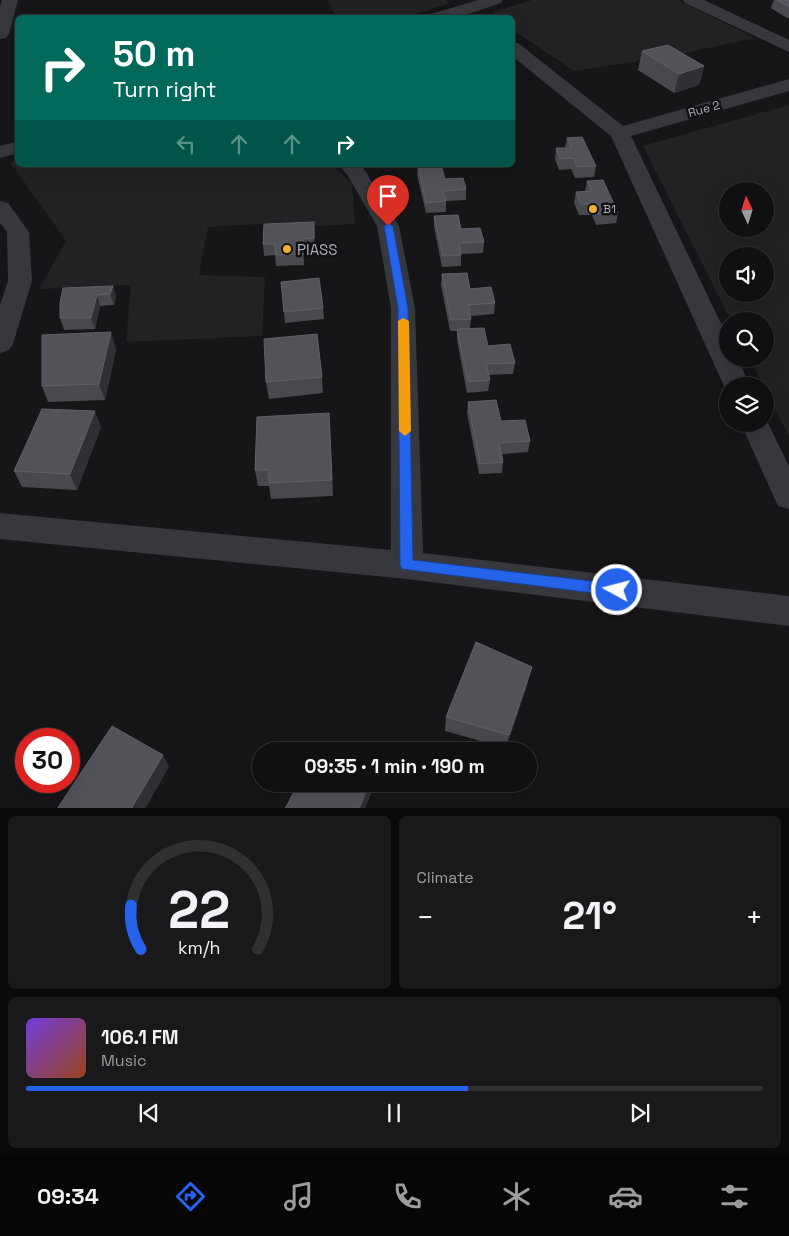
<!DOCTYPE html>
<meta charset="utf-8">
<style>
:root{--surface:#101012;--page:#19191b;--text:#f1f3f6;--muted:#9c9d9f;--line:#303032;--accent:#2563eb}
body{margin:0;font-family:"Space Grotesk",sans-serif;background:var(--page);color:var(--text);height:100vh;display:flex;flex-direction:column;font-size:19px;white-space:nowrap}
*{box-sizing:border-box;margin:0}
p{font-size:16px;color:var(--muted)}
.icon{flex:none;width:28px;height:28px;fill:none;stroke:currentColor;stroke-width:2;stroke-linecap:round;stroke-linejoin:round}
.map{position:relative;height:808px;overflow:hidden}
.drawer{display:flex;flex-direction:column;gap:8px;padding:8px;background:#09090a;flex:1}
.drawer>*{flex:none}
.guide{position:absolute;left:15px;top:15px;width:500px;height:152px;border-radius:8px;box-shadow:0 5px 20px #0002,0 0 0 1px var(--line);background:#00695c;color:#fff;overflow:hidden}
.needle{width:32px;rotate:356deg}
.controls{position:absolute;left:719px;top:182px;display:grid;gap:10px}
.controls a{display:grid;place-items:center;width:55px;height:55px;border-radius:50%;background:var(--surface);box-shadow:0 5px 20px #0002,0 0 0 1px var(--line);font-size:25px}
.speed{position:absolute;left:15px;top:728px;display:flex;gap:10px;font-size:25px;font-weight:700;text-align:center}
.speed>*{display:grid;place-content:center;width:65px;height:65px;border-radius:50%;background:var(--surface);box-shadow:0 5px 20px #0002,0 0 0 1px var(--line);line-height:1}
.speed .limit{border:8px solid #d22;background:#fff;color:#111}
.pin{position:absolute;display:grid;place-items:center;width:42px;height:42px;color:#fff;margin:-51px -21px;border-radius:50% 50% 50% 0;rotate:-45deg;box-shadow:0 0 5px #0007}
.pin .icon{rotate:45deg}
.me{position:absolute;width:55px;margin:-28px;rotate:277deg;stroke-linejoin:round;filter:drop-shadow(0 0 4px #0008)}
.turn{display:flex;align-items:center;gap:18px;height:105px;padding:0 15px;font-size:22px}
.turn .icon{width:65px;height:65px;stroke-width:2.5}
.turn b{display:block;font-size:35px;line-height:42px}
.lanes{display:flex;align-items:center;height:48px;padding:0 15px;background:#0003;justify-content:center;gap:25px;direction:ltr}
.lanes .off{opacity:.35}
.big{font-size:38px;font-weight:700;line-height:1.1}
.drawer .tile{flex:1;display:flex;flex-direction:column;justify-content:center;gap:8px;min-width:0;padding:0 18px;border-radius:8px;background:var(--page)}
.drawer .dial{align-items:center;gap:0}
.dial svg{height:130px;overflow:visible;fill:none;stroke:var(--line);stroke-width:7;stroke-linecap:round;text-anchor:middle}
.dial text{fill:var(--text);stroke:none}
.song{display:flex;align-items:center;gap:15px}
.cover{width:60px;height:60px;border-radius:8px;background:linear-gradient(135deg,hsl(260 70% 55%),hsl(20 70% 35%))}
.played{height:5px;border-radius:2px;background:linear-gradient(90deg,var(--accent) 60%,var(--line) 60%)}
.keys{display:flex;justify-content:space-around;direction:ltr}
.heat{display:flex;justify-content:space-between;align-items:center;font-size:28px;direction:ltr}
.drawer .tiles{flex:1;display:grid;gap:8px;grid-template-columns:1fr 1fr}
.tile:last-child{grid-column:span 2}
.trip{position:absolute;left:252px;top:742px;width:285px;height:50px;border-radius:25px;background:var(--surface);box-shadow:0 5px 20px #0002,0 0 0 1px var(--line);font-weight:700;line-height:50px;text-align:center}
.dock{display:flex;height:80px;justify-content:space-around;align-items:center;background:#060607;color:var(--muted)}
.dock .icon{width:35px;height:35px}
.dock .on{color:var(--accent)}
.dock b{font-size:22px;color:var(--text)}
.map>svg:first-child{display:block}
</style>
<div class="map">
<svg width="789" height="809" viewBox="0 0 789 809">
<rect width="100%" height="100%" fill="#161618"/>
<path fill="#222225" fill-rule="evenodd" d="M 328,0 L 447,0 L 448,4 L 405,17 L 336,18 Z
M 532,0 L 678,0 L 755,38 L 671,56 L 574,71 L 513,30 L 512,18 L 495,17 L 493,12 Z
M 789,105 L 789,437 L 750,359 L 765,359 L 765,321 L 731,321 L 643,146 ZM 765,191 L 765,229 L 728,229 L 728,191 ZM 765,256 L 765,294 L 728,294 L 728,256 Z
M 17,160 L 18,165 L 332,165 L 352,184 L 355,224 L 300,227 L 293,222 L 208,227 L 199,275 L 265,277 L 262,336 L 126,342 L 131,285 L 39,289 L 66,241 L 10,162 Z"/>
<g fill="none" stroke-linecap="round" stroke-linejoin="round">
<path fill="#37383d" fill-rule="evenodd" d="M 2,0 L 18,0 L 9,34 L 6,38 L 0,39 L 0,6 Z
M 478,0 L 503,0 L 501,3 L 456,18 L 429,18 L 431,14 Z
M 683,0 L 704,0 L 789,40 L 789,52 L 685,3 Z
M 512,42 L 518,43 L 623,126 L 789,79 L 789,91 L 631,136 L 728,338 L 728,359 L 738,359 L 750,386 L 728,386 L 728,393 L 724,386 L 611,136 L 512,56 Z
M 18,141 L 18,153 L 0,158 L 0,146 Z
M 339,165 L 361,165 L 364,169 L 399,226 L 415,308 L 423,553 L 789,596 L 789,626 L 407,579 L 0,539 L 0,513 L 391,550 L 391,308 L 377,226 L 348,176 Z
M 0,201 L 8,203 L 29,232 L 32,281 L 13,344 L 9,350 L 0,353 L 0,305 L 8,281 L 7,232 L 0,223 Z
M 765,417 L 789,466 L 789,509 L 778,506 L 741,424 L 765,424 Z"/>
</g>
<path fill="#47494d" d="M 774,0 L 789,0 L 789,18 L 787,18 L 771,8 Z
M 642,51 L 704,66 L 699,85 L 674,93 L 638,70 Z
M 567,138 L 596,166 L 594,177 L 575,178 L 571,169 L 559,170 L 555,159 L 556,148 L 565,148 Z
M 418,165 L 466,189 L 466,200 L 446,201 L 446,212 L 426,213 L 417,175 Z
M 587,181 L 618,213 L 616,223 L 596,225 L 592,215 L 579,215 L 574,203 L 576,192 L 585,192 Z
M 434,216 L 461,229 L 484,242 L 483,253 L 461,254 L 461,266 L 442,267 L 434,227 Z
M 315,233 L 314,249 L 304,250 L 304,265 L 276,266 L 275,255 L 264,256 L 263,244 Z
M 442,274 L 470,289 L 495,303 L 494,314 L 470,316 L 471,319 L 470,328 L 488,346 L 515,363 L 513,374 L 488,375 L 490,380 L 488,391 L 467,393 L 457,340 L 457,331 L 450,331 L 441,285 Z
M 281,282 L 323,308 L 324,319 L 285,323 Z
M 113,286 L 116,297 L 114,305 L 100,306 L 95,329 L 64,330 L 60,318 L 60,303 Z
M 116,349 L 105,400 L 48,402 L 42,386 Z
M 322,377 L 323,393 L 269,399 L 266,382 Z
M 468,402 L 501,421 L 530,441 L 528,452 L 502,454 L 503,462 L 502,473 L 479,474 L 467,413 Z
M 101,427 L 77,490 L 22,487 L 14,471 Z
M 330,429 L 333,496 L 271,499 L 269,486 L 258,486 L 255,470 Z
M 528,682 L 506,748 L 445,731 L 446,717 Z"/>
<path fill="#2f3033" d="M 704,66 L 699,85 L 674,93 L 679,74 Z
M 314,222 L 315,233 L 314,249 Z
M 303,239 L 304,250 L 304,265 L 303,254 Z
M 113,286 L 116,297 L 114,305 L 110,294 Z
M 97,295 L 100,306 L 95,329 L 91,318 Z
M 111,332 L 116,349 L 105,400 L 99,384 Z
M 95,411 L 101,427 L 77,490 L 70,474 Z
M 329,413 L 330,429 L 333,496 L 332,480 Z
M 532,667 L 528,682 L 506,748 L 509,735 Z
M 163,755 L 169,767 L 145,809 L 131,809 Z
M 369,784 L 373,784 L 373,789 L 365,809 L 359,809 Z"/>
<path fill="#525359" stroke="#5f6168" d="M 777,0 L 789,0 L 789,7 Z
M 668,45 L 704,66 L 679,74 L 642,51 Z
M 582,137 L 596,166 L 577,167 L 573,158 L 560,159 L 556,148 L 571,148 L 567,138 Z
M 418,165 L 441,165 L 445,179 L 463,178 L 466,189 L 443,191 L 446,201 L 426,203 Z
M 603,180 L 618,213 L 598,214 L 594,204 L 581,204 L 576,192 L 592,191 L 587,181 Z
M 458,215 L 461,229 L 480,228 L 484,242 L 459,243 L 461,255 L 443,256 L 434,216 Z
M 314,222 L 314,238 L 303,239 L 303,254 L 275,255 L 275,244 L 263,244 L 264,224 Z
M 467,273 L 470,289 L 491,287 L 495,303 L 468,305 L 471,319 L 451,320 L 442,274 Z
M 319,278 L 323,308 L 284,312 L 281,282 Z
M 113,286 L 110,294 L 97,295 L 91,318 L 60,318 L 60,303 L 63,288 Z
M 484,328 L 488,346 L 510,344 L 515,363 L 486,364 L 490,380 L 468,382 L 457,329 Z
M 111,332 L 99,384 L 42,386 L 42,335 Z
M 317,334 L 322,377 L 266,382 L 264,339 Z
M 496,400 L 501,421 L 525,420 L 530,441 L 499,443 L 503,462 L 480,464 L 468,402 Z
M 42,409 L 95,411 L 70,474 L 14,471 Z
M 329,413 L 332,480 L 269,483 L 269,470 L 255,470 L 257,417 Z
M 476,642 L 532,667 L 509,735 L 446,717 Z
M 112,726 L 163,755 L 131,809 L 57,809 Z
M 316,746 L 326,751 L 314,751 Z
M 298,784 L 369,784 L 359,809 L 285,809 Z"/>
<path fill="#2563eb" stroke="#184099" d="M 388,223 L 393,226 L 408,308 L 413,560 L 617,584 L 622,586 L 624,590 L 622,595 L 617,596 L 402,569 L 400,565 L 398,308 L 384,226 Z"/>
<path fill="#f59e0b" d="M 403,318 L 409,321 L 411,431 L 405,436 L 399,431 L 398,321 Z"/>
<g fill="#f2b134" stroke="#111113" stroke-width="2">
<circle cx="593" cy="209" r="5"/>
<circle cx="287" cy="249" r="5"/>
</g>
<g text-anchor="middle" dominant-baseline="central" stroke-width="5" stroke-linejoin="round" paint-order="stroke">
<g font-size="12" fill="#a8adb8" stroke="#111113">
<text transform="translate(704 109) rotate(-16)">Rue 2</text>
</g>
<g font-size="12" fill="#a8adb8" stroke="#111113" text-anchor="start">
<text x="603" y="209">B1</text>
</g>
<g font-size="15" fill="#a8adb8" stroke="#111113" text-anchor="start">
<text x="297" y="249">PIASS</text>
</g>
</g>
</svg>
<div class="controls">
<a><svg class="needle" viewBox="-14 -14 28 28"><path d="M0-13l5 13h-10z" fill="#e53935"/><path d="M0 13l5-13h-10z" fill="#9c9d9f"/></svg></a>
<a><svg class="icon" aria-label="sound" viewBox="0 0 24 24"><path d="M4 9h4l5-4v14l-5-4H4zM17 9q2 3 0 6"/></svg></a>
<a><svg class="icon" aria-label="search" viewBox="0 0 24 24"><circle cx="10" cy="10" r="6"/><path d="M15 15l6 6"/></svg></a>
<a><svg class="icon" aria-label="layers" viewBox="0 0 24 24"><path d="M12 4l9 5-9 5-9-5zM3 14l9 5 9-5"/></svg></a>
</div>
<div class="speed"><div class="limit">30</div></div>
<div class="pin" style="left:388px;top:226px;background:#d93025"><svg class="icon" aria-label="arrive" viewBox="0 0 24 24"><path d="M6 21V4h12l-3 4 3 4H6"/></svg></div>
<svg class="me" style="left:617px;top:590px" viewBox="-20 -20 40 40"><circle r="17" fill="#2563eb" stroke="#fff" stroke-width="3"/><path d="M0-11L8 9 0 5-8 9z" fill="#fff"/></svg>
<div class="trip">09:35 · 1 min · 190 m</div>
<div class="guide">
<div class="turn"><svg class="icon" aria-label="right" viewBox="0 0 24 24"><path d="M7 20v-9h11M14 6l5 5-5 5"/></svg><div><b>50 m</b>Turn right</div></div>
<div class="lanes"><svg class="icon off" aria-label="left" viewBox="0 0 24 24"><path d="M17 20v-9H6M10 6l-5 5 5 5"/></svg><svg class="icon off" aria-label="ahead" viewBox="0 0 24 24"><path d="M12 20V5M6 11l6-6 6 6"/></svg><svg class="icon off" aria-label="ahead" viewBox="0 0 24 24"><path d="M12 20V5M6 11l6-6 6 6"/></svg><svg class="icon" aria-label="right" viewBox="0 0 24 24"><path d="M7 20v-9h11M14 6l5 5-5 5"/></svg></div>
</div>
</div>
<section class="drawer">
<div class="tiles">
<div class="tile dial"><svg viewBox="0 0 100 80">
<path d="M14 69A42 42 0 1 1 86 69"/>
<path d="M14 69A42 42 0 0 1 8 42" stroke="#2563eb"/>
<text x="50" y="56" font-size="32" font-weight="700">22</text>
<text x="50" y="72" font-size="11">km/h</text>
</svg></div>
<div class="tile"><p>Climate</p>
<div class="heat"><a>−</a><b class="big">21°</b><a>+</a></div>
</div>
<div class="tile">
<div class="song"><i class="cover"></i><div><b>106.1 FM</b><p>Music</p></div></div>
<div class="played"></div>
<div class="keys"><svg class="icon" aria-label="previous" viewBox="0 0 24 24"><path d="M18 5L8 12l10 7zM5 5v14"/></svg><svg class="icon" aria-label="pause" viewBox="0 0 24 24"><path d="M8 5v14M16 5v14"/></svg><svg class="icon" aria-label="next" viewBox="0 0 24 24"><path d="M6 5l10 7-10 7zM19 5v14"/></svg></div>
</div>
</div>
</section>
<nav class="dock">
<b>09:34</b>
<svg class="icon on" aria-label="directions" viewBox="0 0 24 24"><path d="M12 3l9 9-9 9-9-9zM9 14v-3h6M13 9l2 2-2 2"/></svg>
<svg class="icon" aria-label="music" viewBox="0 0 24 24"><path d="M9 18V5l10-2v13"/><circle cx="6" cy="18" r="3"/><circle cx="16" cy="16" r="3"/></svg>
<svg class="icon" aria-label="phone" viewBox="0 0 24 24"><path d="M5 4h4l2 5-3 2q2 4 5 5l2-3 5 2v4C11 20 4 13 5 4z"/></svg>
<svg class="icon" aria-label="climate" viewBox="0 0 24 24"><path d="M12 3v18M4 7l16 10M4 17L20 7"/></svg>
<svg class="icon" aria-label="car" viewBox="0 0 24 24"><path d="M5 17H2v-5l4-1 3-4h7l3 4 3 1v5h-3M9 17h6M6 11h13"/><circle cx="7" cy="17" r="2"/><circle cx="17" cy="17" r="2"/></svg>
<svg class="icon" aria-label="filters" viewBox="0 0 24 24"><path d="M4 7h16M4 17h16"/><circle cx="9" cy="7" r="2"/><circle cx="15" cy="17" r="2"/></svg>
</nav>
